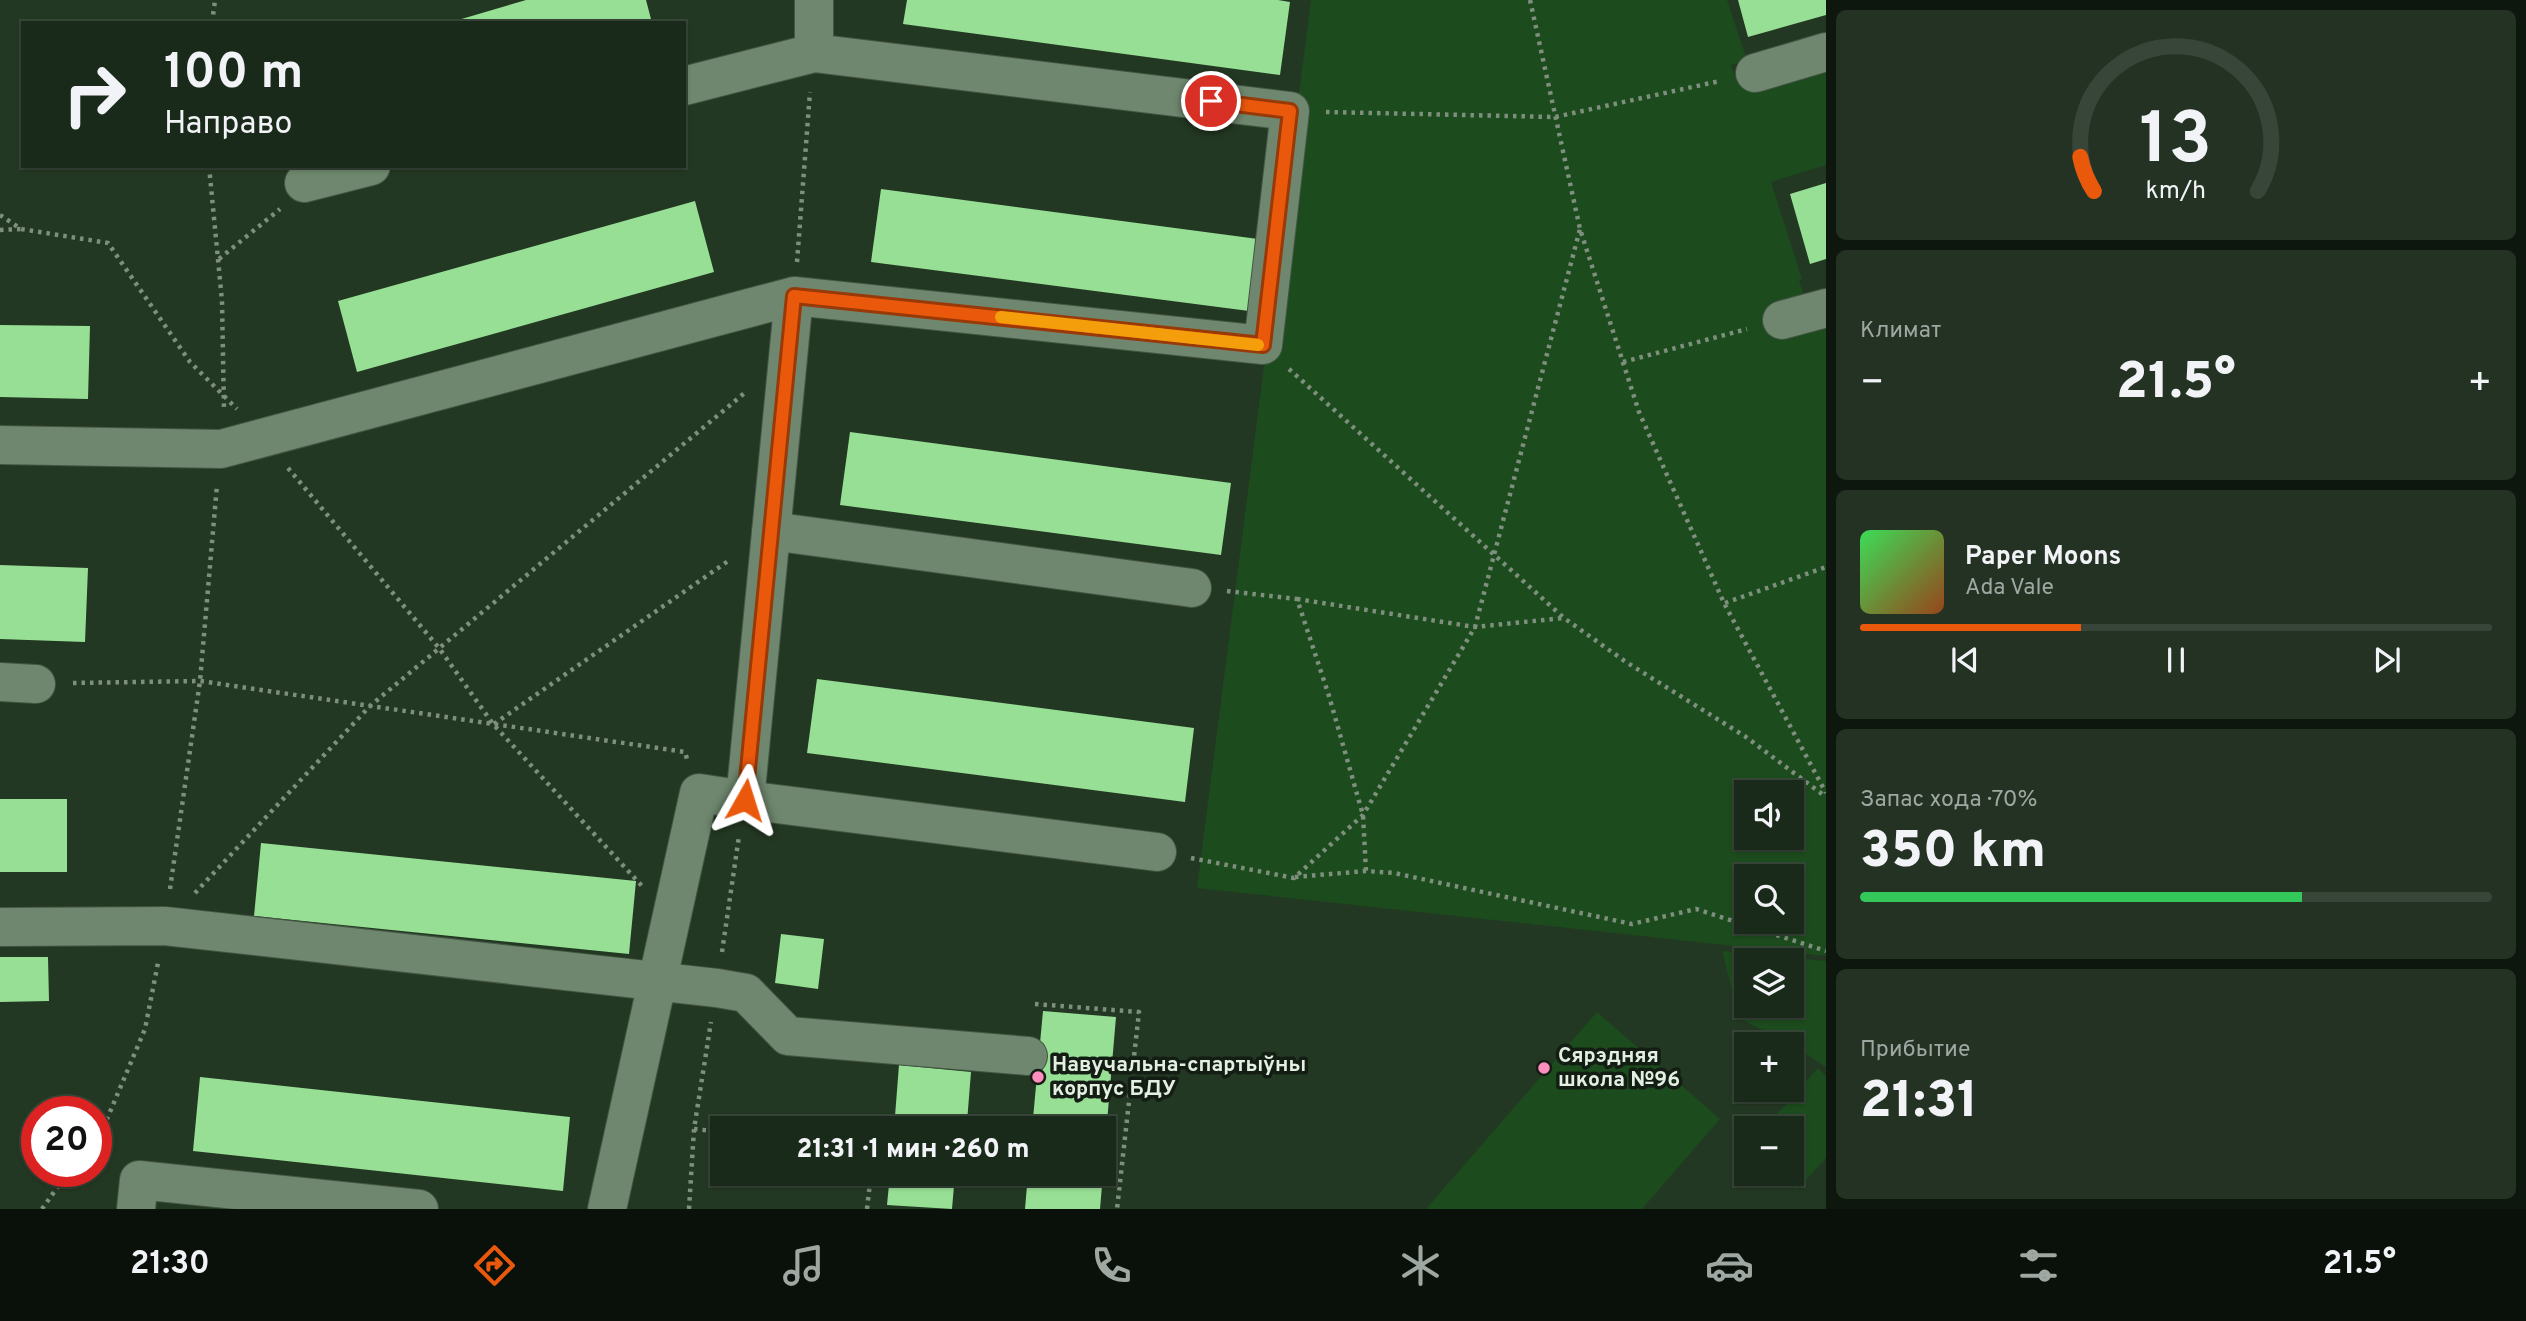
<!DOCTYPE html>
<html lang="ru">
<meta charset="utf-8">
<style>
:root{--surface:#1a2a1a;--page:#233223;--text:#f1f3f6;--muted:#9fa7a2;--line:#384639;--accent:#ea580c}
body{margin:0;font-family:Overpass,sans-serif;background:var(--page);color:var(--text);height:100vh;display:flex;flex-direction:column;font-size:26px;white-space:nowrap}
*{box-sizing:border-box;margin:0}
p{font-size:23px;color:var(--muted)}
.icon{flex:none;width:38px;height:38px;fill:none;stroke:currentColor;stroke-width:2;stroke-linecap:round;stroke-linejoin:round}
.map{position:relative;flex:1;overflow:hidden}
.details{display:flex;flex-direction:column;gap:10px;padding:10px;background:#0e170e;width:700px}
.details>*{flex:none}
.guide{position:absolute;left:21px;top:21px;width:665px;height:147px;border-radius:0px;box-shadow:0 2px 5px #0004,0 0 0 2px var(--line);background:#1a2a1a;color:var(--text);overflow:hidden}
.tools{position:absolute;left:1734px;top:780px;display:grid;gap:14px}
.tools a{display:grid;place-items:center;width:70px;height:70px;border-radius:0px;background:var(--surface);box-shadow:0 2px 5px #0004,0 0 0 2px var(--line);font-size:35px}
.speed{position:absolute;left:21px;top:1096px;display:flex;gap:14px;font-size:35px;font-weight:700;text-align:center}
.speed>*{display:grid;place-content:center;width:91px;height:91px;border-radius:50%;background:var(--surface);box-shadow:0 2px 5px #0004,0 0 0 2px var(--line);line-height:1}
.speed .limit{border:10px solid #d22;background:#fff;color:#111}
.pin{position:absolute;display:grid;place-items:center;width:60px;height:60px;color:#fff;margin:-30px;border:4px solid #fff;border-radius:50%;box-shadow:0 2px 7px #0007}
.me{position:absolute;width:77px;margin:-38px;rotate:6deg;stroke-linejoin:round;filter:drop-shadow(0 0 5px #0008)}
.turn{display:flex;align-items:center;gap:24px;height:147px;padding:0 28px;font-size:32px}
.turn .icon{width:91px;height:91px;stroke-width:2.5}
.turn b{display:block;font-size:49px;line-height:60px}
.big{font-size:52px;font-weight:800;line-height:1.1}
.details .widget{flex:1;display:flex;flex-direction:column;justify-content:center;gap:10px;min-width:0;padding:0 24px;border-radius:10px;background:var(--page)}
.details .dial{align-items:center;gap:0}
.dial svg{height:182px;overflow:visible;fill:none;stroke:var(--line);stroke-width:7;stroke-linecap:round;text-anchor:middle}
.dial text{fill:var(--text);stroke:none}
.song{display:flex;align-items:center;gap:21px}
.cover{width:84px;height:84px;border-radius:10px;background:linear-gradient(135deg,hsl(130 70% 55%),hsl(20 70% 35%))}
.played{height:7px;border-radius:4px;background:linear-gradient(90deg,var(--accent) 35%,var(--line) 35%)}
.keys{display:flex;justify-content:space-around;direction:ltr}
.heat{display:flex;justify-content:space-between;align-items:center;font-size:38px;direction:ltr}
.charge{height:10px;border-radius:5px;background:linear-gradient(90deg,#34c759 70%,var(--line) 0)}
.trip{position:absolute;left:710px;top:1116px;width:406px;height:70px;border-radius:0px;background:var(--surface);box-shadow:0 2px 5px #0004,0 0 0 2px var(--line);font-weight:800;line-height:70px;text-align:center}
.tabs{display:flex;height:112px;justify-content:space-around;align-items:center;background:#0a110a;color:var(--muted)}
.tabs .icon{width:49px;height:49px}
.tabs .current{color:var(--accent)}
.tabs b{font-size:32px;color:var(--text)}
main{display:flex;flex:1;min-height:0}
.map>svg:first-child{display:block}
</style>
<main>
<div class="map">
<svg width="1826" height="1209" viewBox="0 0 1826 1209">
<rect width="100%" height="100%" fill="#233822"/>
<path fill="#1c4b1d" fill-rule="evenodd" d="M 1311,0 L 1727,0 L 1747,60 L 1731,65 L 1737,83 L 1826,60 L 1826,165 L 1771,182 L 1802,279 L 1799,280 L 1815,330 L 1826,327 L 1826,956 L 1197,888 ZM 1746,793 L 1792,793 L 1792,838 L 1746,838 ZM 1746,877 L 1792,877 L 1792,922 L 1746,922 Z
M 1722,951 L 1826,961 L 1826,1067 L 1792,1045 L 1739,1018 ZM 1746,961 L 1792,961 L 1792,1006 L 1746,1006 Z
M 1597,1012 L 1720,1119 L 1642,1209 L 1426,1209 Z
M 1818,1068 L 1826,1076 L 1826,1158 L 1797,1190 L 1780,1174 L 1792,1174 L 1792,1129 L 1764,1129 Z"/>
<path fill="#98df96" d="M 526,0 L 646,0 L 652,23 L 448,23 Z
M 907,0 L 1278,0 L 1290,2 L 1280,75 L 903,24 Z
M 1738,0 L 1826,0 L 1826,15 L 1748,37 Z
M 1826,183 L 1826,259 L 1810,264 L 1790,194 Z
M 881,189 L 1258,239 L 1249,311 L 871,262 Z
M 695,201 L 714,272 L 357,372 L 338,301 Z
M 0,325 L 90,326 L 88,399 L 0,397 Z
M 850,432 L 1231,483 L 1221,555 L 840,505 Z
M 0,565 L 88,568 L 85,642 L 0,639 Z
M 817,679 L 1194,728 L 1185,802 L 807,753 Z
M 0,799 L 67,799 L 67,872 L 0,872 Z
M 261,843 L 636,881 L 629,954 L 254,916 Z
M 781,934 L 824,939 L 818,989 L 775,983 Z
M 0,957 L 48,957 L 49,1001 L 0,1002 Z
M 1043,1011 L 1116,1017 L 1106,1134 L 1104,1134 L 1104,1129 L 1032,1129 Z
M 899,1065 L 971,1072 L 967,1122 L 1022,1127 L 1022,1129 L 894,1129 Z
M 200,1077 L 570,1117 L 563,1191 L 193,1151 Z
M 890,1174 L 955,1174 L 952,1209 L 887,1205 Z
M 1028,1174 L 1103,1174 L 1100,1209 L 1025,1209 Z"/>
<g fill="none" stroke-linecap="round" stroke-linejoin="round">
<g stroke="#435543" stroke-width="40">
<path id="minor" d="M 814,53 L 814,0
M 1755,73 L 1826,52
M 304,183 L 371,166
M 1782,320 L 1826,308
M 0,445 L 221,449 L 794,296 L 1263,345 L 1290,111 L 814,53 L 684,86
M 771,531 L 1192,588
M 0,682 L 36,684
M 745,800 L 1157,852
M 0,927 L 165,926 L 717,988 L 746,993 L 788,1036 L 1028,1056
M 136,1209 L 139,1180 L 419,1209
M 607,1209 L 699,793 L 745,800 L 794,296"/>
</g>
<path stroke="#7e8f7d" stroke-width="4.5" stroke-dasharray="3.5 5" stroke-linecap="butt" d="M 1530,0 L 1580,229 L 1639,412 L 1724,603 L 1826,793
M 212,23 L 215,0
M 1326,112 L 1555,117 L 1720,81
M 209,166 L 222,301 L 224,410
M 0,215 L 21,229 L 108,243 L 190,362 L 237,409
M 0,230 L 21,229
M 219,259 L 280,209
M 797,262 L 810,92
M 1623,362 L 1747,329
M 1289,369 L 1564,618 L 1626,662 L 1746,737 L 1826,797
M 288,468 L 439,648 L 493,724 L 642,886
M 1227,591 L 1297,599 L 1329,696 L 1363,815 L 1366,871
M 1297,599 L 1475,627 L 1563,618
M 1725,603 L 1826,567
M 73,683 L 200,681 L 685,752 L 687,759
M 494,724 L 731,559
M 1191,858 L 1294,878 L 1363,815 L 1475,627 L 1580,229
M 1295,877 L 1366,871 L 1394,873 L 1632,924 L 1696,909 L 1826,951
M 170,889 L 200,681 L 217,485
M 195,893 L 370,706 L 747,391
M 722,952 L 739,836
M 1035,1004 L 1139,1012 L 1117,1209
M 694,1129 L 723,1132
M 96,1133 L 107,1119 L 145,1029 L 158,963
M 42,1209 L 69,1171
M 689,1209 L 694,1129 L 711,1022
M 867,1209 L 871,1174"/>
<use href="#minor" stroke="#6f876e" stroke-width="38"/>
</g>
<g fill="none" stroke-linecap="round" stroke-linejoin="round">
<g stroke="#983908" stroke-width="18">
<path id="route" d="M 745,800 L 794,296 L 1263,345 L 1290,111 L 1211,101"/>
</g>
<use href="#route" stroke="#ea580c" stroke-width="12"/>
<path stroke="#f59e0b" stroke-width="12" d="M 1001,317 L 1258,345"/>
</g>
<g fill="#fd8ebe" stroke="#131d13" stroke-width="2.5">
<circle cx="1544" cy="1068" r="7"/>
<circle cx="1038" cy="1077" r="7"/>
</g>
<g text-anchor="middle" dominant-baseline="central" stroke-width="7" stroke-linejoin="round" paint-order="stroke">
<g font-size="21" font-weight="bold" fill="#e2efe1" stroke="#131d13" text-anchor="start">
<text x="1558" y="1056">Сярэдняя<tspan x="1558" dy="24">школа №96</tspan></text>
<text x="1052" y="1065">Навучальна-спартыўны<tspan x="1052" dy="24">корпус БДУ</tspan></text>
</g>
</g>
</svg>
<div class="tools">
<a><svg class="icon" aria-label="sound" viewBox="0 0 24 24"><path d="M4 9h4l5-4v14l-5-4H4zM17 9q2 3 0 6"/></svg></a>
<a><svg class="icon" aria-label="search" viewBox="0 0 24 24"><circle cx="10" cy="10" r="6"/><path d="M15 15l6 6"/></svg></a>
<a><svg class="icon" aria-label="layers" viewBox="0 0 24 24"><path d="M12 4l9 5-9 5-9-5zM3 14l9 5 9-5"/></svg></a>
<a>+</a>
<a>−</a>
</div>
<div class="speed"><div class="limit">20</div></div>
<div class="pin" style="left:1211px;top:101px;background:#d93025"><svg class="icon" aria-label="arrive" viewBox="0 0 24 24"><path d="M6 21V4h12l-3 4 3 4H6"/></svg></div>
<svg class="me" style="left:745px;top:800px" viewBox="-20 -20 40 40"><path d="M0-17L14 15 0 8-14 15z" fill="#ea580c" stroke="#fff" stroke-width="4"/></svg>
<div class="trip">21:31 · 1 мин · 260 m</div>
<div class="guide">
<div class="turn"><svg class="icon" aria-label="right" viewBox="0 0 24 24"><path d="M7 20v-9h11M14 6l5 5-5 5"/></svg><div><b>100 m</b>Направо</div></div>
</div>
</div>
<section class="details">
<div class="widget dial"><svg viewBox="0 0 100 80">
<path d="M14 69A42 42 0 1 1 86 69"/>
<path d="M14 69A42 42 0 0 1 8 54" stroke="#ea580c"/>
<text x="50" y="56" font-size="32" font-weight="700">13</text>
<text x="50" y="72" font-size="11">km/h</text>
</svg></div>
<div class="widget"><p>Климат</p>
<div class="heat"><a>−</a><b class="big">21.5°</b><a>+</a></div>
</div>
<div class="widget">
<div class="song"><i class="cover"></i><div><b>Paper Moons</b><p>Ada Vale</p></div></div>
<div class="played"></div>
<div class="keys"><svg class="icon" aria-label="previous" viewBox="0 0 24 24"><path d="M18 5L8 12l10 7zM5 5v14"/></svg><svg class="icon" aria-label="pause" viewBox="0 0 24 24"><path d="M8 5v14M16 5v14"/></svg><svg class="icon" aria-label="next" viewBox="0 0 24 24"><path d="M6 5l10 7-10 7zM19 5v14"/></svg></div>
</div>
<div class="widget"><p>Запас хода · 70%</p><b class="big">350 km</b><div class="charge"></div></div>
<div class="widget"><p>Прибытие</p><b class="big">21:31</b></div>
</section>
</main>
<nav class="tabs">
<b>21:30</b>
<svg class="icon current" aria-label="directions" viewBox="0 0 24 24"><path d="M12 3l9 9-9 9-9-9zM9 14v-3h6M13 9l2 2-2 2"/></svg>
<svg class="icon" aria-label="music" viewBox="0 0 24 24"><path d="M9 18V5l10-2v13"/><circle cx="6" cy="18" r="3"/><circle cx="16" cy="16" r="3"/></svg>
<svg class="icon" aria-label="phone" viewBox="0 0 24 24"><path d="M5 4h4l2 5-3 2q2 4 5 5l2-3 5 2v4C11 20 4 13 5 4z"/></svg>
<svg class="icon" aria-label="climate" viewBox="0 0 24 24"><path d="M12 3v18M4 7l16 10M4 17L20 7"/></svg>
<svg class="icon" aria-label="car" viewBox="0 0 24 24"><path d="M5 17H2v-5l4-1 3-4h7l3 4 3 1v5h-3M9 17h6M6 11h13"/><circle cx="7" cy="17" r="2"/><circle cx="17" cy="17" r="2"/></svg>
<svg class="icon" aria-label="filters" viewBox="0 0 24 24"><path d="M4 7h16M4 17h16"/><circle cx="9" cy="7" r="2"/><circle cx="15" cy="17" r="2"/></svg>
<b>21.5°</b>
</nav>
